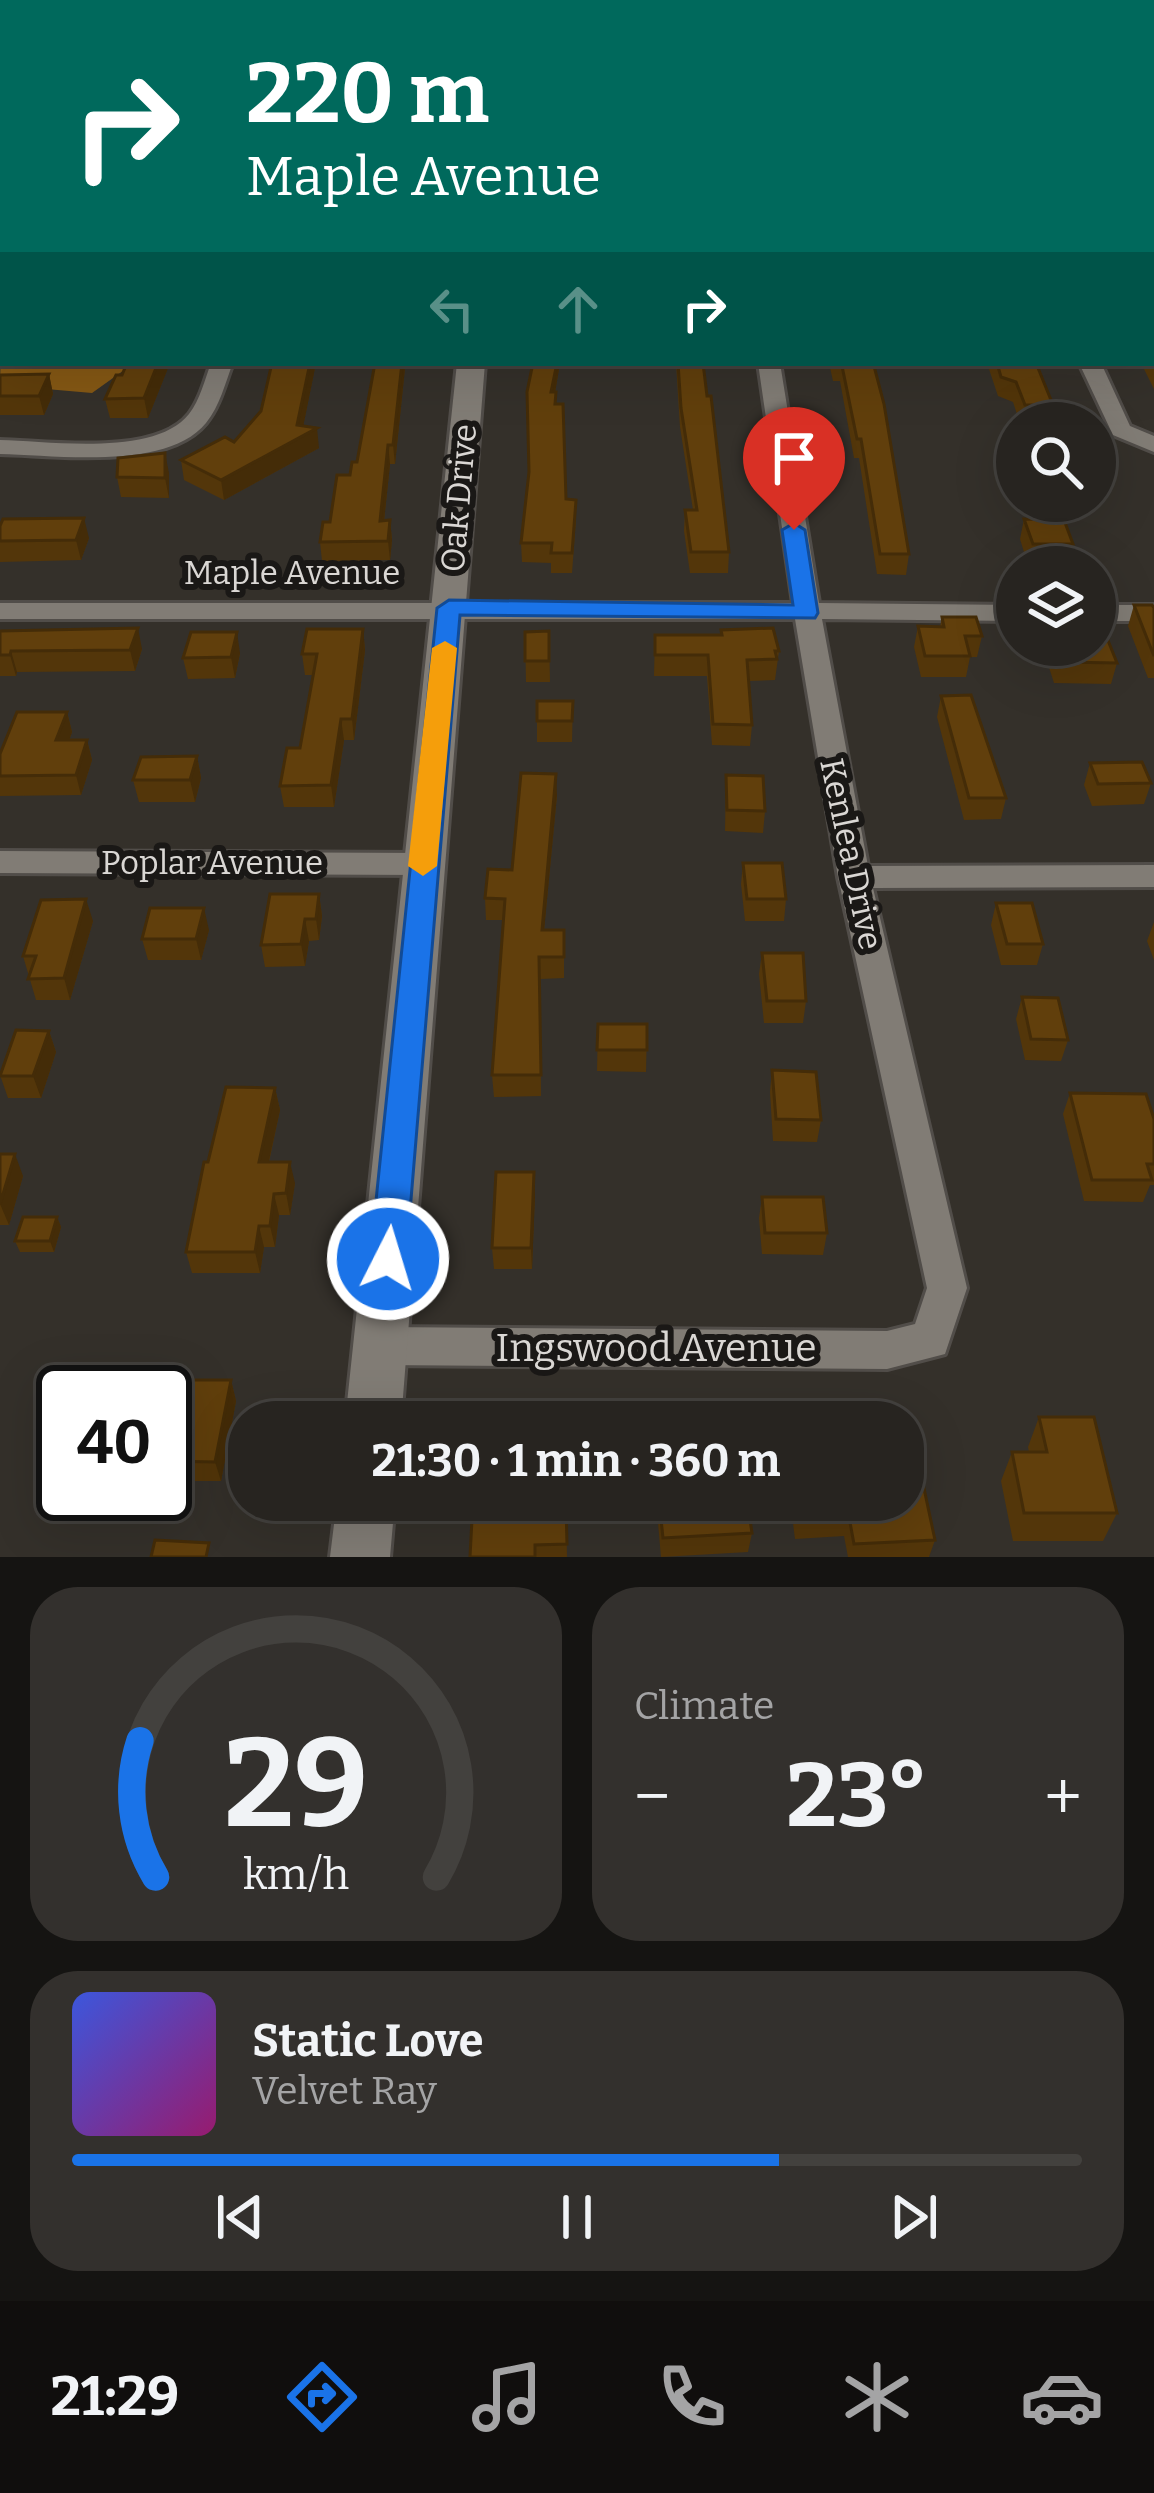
<!DOCTYPE html>
<meta charset="utf-8">
<style>
:root{--surface:#272420;--page:#33302d;--text:#f1f3f6;--muted:#a4a4a5;--line:#43413e;--accent:#1a73e8}
body{margin:0;font-family:Bitter,serif;background:var(--page);color:var(--text);height:100vh;display:flex;flex-direction:column;font-size:45px;white-space:nowrap}
*{box-sizing:border-box;margin:0}
p{font-size:39px;color:var(--muted)}
.icon{flex:none;width:66px;height:66px;fill:none;stroke:currentColor;stroke-width:2;stroke-linecap:round;stroke-linejoin:round}
.map{position:relative;height:1557px;overflow:hidden}
.drawer{display:flex;flex-direction:column;gap:30px;padding:30px;background:#151412;flex:1}
.drawer>*{flex:none}
.hud{position:absolute;left:0px;top:0px;width:1155px;height:366px;box-shadow:0 12px 48px #0002,0 0 0 3px var(--line);background:#00695c;color:#fff;overflow:hidden}
.fabs{position:absolute;left:996px;top:402px;display:grid;gap:24px}
.fabs a{display:grid;place-items:center;width:120px;height:120px;border-radius:50%;background:var(--surface);box-shadow:0 12px 48px #0002,0 0 0 3px var(--line);font-size:60px}
.speed{position:absolute;left:36px;top:1365px;display:flex;gap:24px;font-size:60px;font-weight:700;text-align:center}
.speed>*{display:grid;place-content:center;width:156px;height:156px;border-radius:50%;background:var(--surface);box-shadow:0 12px 48px #0002,0 0 0 3px var(--line);line-height:1}
.speed .limit{border:6px solid #111;border-radius:18px;background:#fff;color:#111}
.pin{position:absolute;display:grid;place-items:center;width:102px;height:102px;color:#fff;margin:-123px -51px;border-radius:50% 50% 50% 0;rotate:-45deg;box-shadow:0 0 12px #0007}
.pin .icon{rotate:45deg}
.me{position:absolute;width:132px;margin:-66px;rotate:5deg;stroke-linejoin:round;filter:drop-shadow(0 0 9px #0008)}
.turn{display:flex;align-items:center;gap:42px;height:252px;padding:0 48px;font-size:54px}
.turn .icon{width:156px;height:156px;stroke-width:2.5}
.turn b{display:block;font-size:84px;line-height:102px}
.lanes{display:flex;align-items:center;height:114px;padding:0 48px;background:#0003;justify-content:center;gap:60px;direction:ltr}
.lanes .off{opacity:.35}
.big{font-size:90px;font-weight:700;line-height:1.1}
.drawer .tile{flex:1;display:flex;flex-direction:column;justify-content:center;gap:18px;min-width:0;padding:0 42px;border-radius:48px;background:var(--page)}
.drawer .dial{align-items:center;gap:0}
.dial svg{height:312px;overflow:visible;fill:none;stroke:var(--line);stroke-width:7;stroke-linecap:round;text-anchor:middle}
.dial text{fill:var(--text);stroke:none}
.song{display:flex;align-items:center;gap:36px}
.cover{width:144px;height:144px;border-radius:18px;background:linear-gradient(135deg,hsl(230 70% 55%),hsl(320 70% 35%))}
.played{height:12px;border-radius:6px;background:linear-gradient(90deg,var(--accent) 70%,var(--line) 70%)}
.keys{display:flex;justify-content:space-around;direction:ltr}
.heat{display:flex;justify-content:space-between;align-items:center;font-size:66px;direction:ltr}
.drawer .tiles{flex:1;display:grid;gap:30px;grid-template-columns:1fr 1fr}
.tile:last-child{grid-column:span 2}
.trip{position:absolute;left:228px;top:1401px;width:696px;height:120px;border-radius:48px;background:var(--surface);box-shadow:0 12px 48px #0002,0 0 0 3px var(--line);font-weight:700;line-height:120px;text-align:center}
.tabs{display:flex;height:192px;justify-content:space-around;align-items:center;background:#100e0d;color:var(--muted)}
.tabs .icon{width:84px;height:84px}
.tabs .active{color:var(--accent)}
.tabs b{font-size:54px;color:var(--text)}
.map>svg:first-child{display:block}
</style>
<div class="map">
<svg width="1154" height="1557" viewBox="0 0 1154 1557">
<rect width="100%" height="100%" fill="#34302a"/>
<path fill="#855814" d="M 3,263 L 3,363 L 134,363 L 92,393 L 0,385 Z"/>
<g fill="none" stroke-linecap="round" stroke-linejoin="round">
<g stroke="#514d49" stroke-width="6">
<path id="minor" d="M 919,0 L 933,0 L 934,3 L 920,3 Z
M 211,363 L 233,363 C 225,383 220,406 206,423 C 167,471 56,455 0,454 L 0,440 C 49,441 155,457 189,414 C 200,400 205,379 211,363 Z
M 758,363 L 780,363 L 819,603 L 1017,605 L 1017,621 L 822,619 L 868,866 L 1154,865 L 1154,887 L 873,888 L 967,1288 L 945,1354 L 887,1369 L 381,1365 L 366,1360 L 360,1346 L 366,1332 L 381,1327 L 887,1331 L 915,1324 L 927,1288 L 838,877 L 795,619 L 0,619 L 0,603 L 793,603 Z
M 1079,363 L 1101,363 L 1130,426 L 1154,436 L 1154,452 L 1113,435 Z
M 1095,605 L 1154,605 L 1154,621 L 1095,621 Z
M 0,851 L 423,853 L 434,856 L 439,864 L 434,872 L 423,875 L 0,873 Z"/>
</g>
<g stroke="#514d49" stroke-width="6">
<path id="tertiary" d="M 0,67 L 3,67 L 3,79 L 0,79 Z
M 457,363 L 485,363 L 401,1422 L 345,1422 Z
M 337,1500 L 395,1500 L 390,1557 L 330,1557 Z"/>
</g>
<use href="#minor" fill="#817c75" fill-rule="evenodd"/>
<use href="#tertiary" fill="#817c75" fill-rule="evenodd"/>
</g>
<path fill="#53360a" d="M 1152,287 L 1154,291 L 1154,389 L 1141,363 L 1152,363 Z
M 127,363 L 170,363 L 148,418 L 110,418 L 105,399 L 122,375 Z
M 272,363 L 316,363 L 303,426 L 319,448 L 224,500 L 184,480 L 181,460 L 234,442 L 261,411 Z
M 375,363 L 412,363 L 411,368 L 405,368 L 395,464 L 390,464 L 384,521 L 390,520 L 392,540 L 390,560 L 322,561 L 320,542 L 357,462 Z
M 560,363 L 555,392 L 566,499 L 576,519 L 572,573 L 551,573 L 551,563 L 522,562 L 521,543 L 529,472 Z
M 676,363 L 703,363 L 729,552 L 728,573 L 690,573 L 684,531 L 685,510 L 693,510 L 680,427 Z
M 829,363 L 859,363 L 909,554 L 906,575 L 877,574 L 859,458 L 854,458 L 840,381 L 833,381 Z
M 987,363 L 1036,363 L 1053,405 L 1049,423 L 1020,423 L 1013,402 L 998,396 Z
M 49,374 L 53,394 L 44,415 L 0,415 L 0,375 Z
M 1017,436 L 1017,466 L 1005,460 L 1009,441 Z
M 169,473 L 169,498 L 121,497 L 117,477 Z
M 1024,519 L 1073,544 L 1068,565 L 1028,565 L 1020,539 Z
M 0,526 L 89,538 L 81,560 L 0,562 Z
M 1134,605 L 1154,608 L 1154,678 L 1148,678 L 1128,626 Z
M 942,617 L 982,636 L 977,657 L 970,657 L 966,677 L 921,677 L 914,647 L 918,626 L 940,627 Z
M 363,629 L 365,650 L 354,740 L 344,740 L 334,807 L 284,807 L 280,786 L 300,748 L 313,675 L 305,675 L 302,654 Z
M 721,630 L 779,651 L 775,680 L 748,681 L 752,725 L 750,746 L 712,745 L 707,676 L 654,676 L 655,635 L 720,635 Z
M 0,631 L 142,649 L 135,671 L 17,672 L 16,676 L 0,676 Z
M 549,631 L 550,682 L 526,682 L 525,632 Z
M 1050,645 L 1095,645 L 1117,663 L 1111,684 L 1054,683 L 1046,658 Z
M 240,653 L 235,678 L 188,679 L 183,658 Z
M 941,696 L 1006,798 L 1001,819 L 964,820 L 937,717 Z
M 573,701 L 572,742 L 537,742 L 537,721 Z
M 67,712 L 72,732 L 69,740 L 87,740 L 92,760 L 81,795 L 0,796 L 0,754 Z
M 197,756 L 201,778 L 195,802 L 139,802 L 133,780 Z
M 1090,763 L 1151,783 L 1144,804 L 1092,806 L 1084,785 Z
M 726,775 L 765,811 L 763,833 L 725,831 Z
M 557,795 L 544,930 L 564,930 L 564,978 L 540,979 L 541,1096 L 494,1097 L 492,1075 L 503,920 L 486,920 L 485,898 L 512,870 Z
M 743,863 L 786,899 L 784,921 L 745,921 L 741,884 Z
M 319,894 L 322,916 L 319,940 L 309,941 L 305,966 L 265,967 L 261,945 Z
M 996,903 L 1043,944 L 1037,965 L 1001,965 L 991,925 Z
M 93,921 L 70,1000 L 36,1000 L 23,956 Z
M 1154,922 L 1154,960 L 1147,941 Z
M 209,930 L 201,960 L 148,960 L 142,939 Z
M 762,953 L 806,1001 L 803,1023 L 764,1023 L 759,974 Z
M 1022,997 L 1068,1040 L 1061,1061 L 1025,1060 L 1016,1019 Z
M 598,1024 L 647,1024 L 646,1072 L 597,1071 Z
M 49,1031 L 56,1052 L 41,1098 L 8,1098 L 0,1075 Z
M 772,1070 L 821,1120 L 817,1142 L 773,1141 L 770,1092 Z
M 275,1088 L 280,1110 L 269,1162 L 295,1183 L 290,1215 L 279,1215 L 275,1247 L 264,1247 L 260,1273 L 192,1273 L 186,1252 L 208,1162 Z
M 1070,1093 L 1154,1119 L 1154,1185 L 1150,1185 L 1143,1202 L 1084,1201 L 1063,1114 Z
M 0,1154 L 23,1176 L 9,1225 L 0,1225 Z
M 535,1194 L 532,1269 L 494,1269 L 492,1248 Z
M 762,1197 L 827,1233 L 823,1255 L 762,1254 L 759,1218 Z
M 57,1217 L 61,1227 L 54,1252 L 20,1252 L 15,1241 Z
M 231,1380 L 236,1401 L 221,1481 L 171,1481 L 165,1465 L 165,1455 Z
M 1039,1417 L 1117,1513 L 1103,1541 L 1013,1541 L 1001,1481 L 1012,1452 L 1029,1452 L 1028,1447 Z
M 536,1500 L 536,1507 L 566,1506 L 567,1557 L 470,1557 Z
M 656,1500 L 747,1500 L 752,1533 L 748,1552 L 661,1557 Z
M 790,1500 L 903,1500 L 935,1540 L 929,1557 L 848,1557 L 844,1536 L 795,1539 Z"/>
<path fill="#442c08" d="M 158,363 L 170,363 L 148,418 L 144,398 Z
M 310,363 L 316,363 L 301,437 L 317,428 L 319,448 L 224,500 L 221,480 L 297,425 Z
M 402,363 L 405,363 L 405,368 L 395,464 L 393,445 Z
M 557,363 L 560,363 L 552,411 L 551,392 Z
M 49,374 L 53,394 L 44,415 L 39,396 Z
M 388,445 L 390,464 L 382,540 L 380,521 Z
M 165,453 L 169,473 L 169,498 L 165,478 Z
M 84,518 L 89,538 L 81,560 L 76,540 Z
M 390,520 L 392,540 L 390,560 L 388,541 Z
M 138,628 L 142,649 L 135,671 L 130,650 Z
M 363,629 L 365,650 L 354,740 L 352,719 Z
M 237,632 L 240,653 L 235,678 L 231,657 Z
M 11,651 L 17,672 L 16,676 L 10,655 Z
M 67,712 L 72,732 L 62,760 L 56,740 Z
M 341,719 L 344,740 L 334,807 L 331,785 Z
M 87,740 L 92,760 L 81,795 L 76,775 Z
M 197,756 L 201,778 L 195,802 L 190,780 Z
M 556,774 L 557,795 L 542,952 L 542,930 Z
M 319,894 L 322,916 L 319,940 L 316,919 Z
M 86,899 L 93,921 L 70,1000 L 64,978 Z
M 204,908 L 209,930 L 201,960 L 196,939 Z
M 305,919 L 309,941 L 305,966 L 301,944 Z
M 49,1031 L 56,1052 L 41,1098 L 33,1076 Z
M 275,1088 L 280,1110 L 264,1183 L 259,1162 Z
M 15,1154 L 23,1176 L 9,1225 L 0,1204 Z
M 290,1162 L 295,1183 L 290,1215 L 286,1193 Z
M 534,1172 L 535,1194 L 532,1269 L 531,1248 Z
M 274,1194 L 279,1215 L 275,1247 L 270,1226 Z
M 57,1217 L 61,1227 L 54,1252 L 50,1241 Z
M 259,1226 L 264,1247 L 260,1273 L 255,1252 Z
M 231,1380 L 236,1401 L 221,1481 L 215,1462 Z"/>
<path fill="#613f0c" stroke="#442c08" stroke-width="3" d="M 566,0 L 914,0 L 915,3 L 566,3 Z
M 971,0 L 1040,0 L 1042,3 L 972,3 Z
M 1152,78 L 1154,78 L 1154,113 L 1152,113 Z
M 1152,139 L 1154,141 L 1154,174 L 1152,174 Z
M 1152,287 L 1154,291 L 1154,360 L 1152,356 Z
M 127,363 L 158,363 L 144,398 L 105,399 L 116,375 L 122,375 Z
M 272,363 L 310,363 L 297,425 L 317,428 L 221,480 L 181,460 L 225,437 L 234,442 L 261,411 Z
M 375,363 L 402,363 L 393,445 L 388,445 L 380,521 L 390,520 L 388,541 L 320,542 L 323,522 L 330,522 L 337,475 L 350,475 L 352,462 L 357,462 Z
M 533,363 L 557,363 L 551,392 L 556,392 L 555,404 L 563,404 L 566,499 L 576,500 L 572,553 L 551,553 L 552,543 L 521,543 L 529,472 L 527,392 Z
M 678,363 L 703,363 L 707,396 L 711,396 L 729,552 L 691,552 L 685,510 L 697,510 L 681,408 Z
M 997,363 L 1036,363 L 1053,405 L 1025,405 L 1016,382 L 1001,377 Z
M 842,366 L 874,366 L 884,404 L 909,554 L 880,554 L 861,439 L 857,439 Z
M 49,374 L 39,396 L 0,396 L 0,375 Z
M 165,453 L 165,478 L 117,477 L 118,458 Z
M 84,518 L 76,540 L 0,541 L 0,526 L 3,519 Z
M 1024,519 L 1064,520 L 1073,544 L 1033,544 Z
M 1134,605 L 1152,605 L 1154,608 L 1154,656 Z
M 942,617 L 976,617 L 982,636 L 965,636 L 970,656 L 925,656 L 918,626 L 944,627 Z
M 138,628 L 130,650 L 11,651 L 10,655 L 0,655 L 0,631 Z
M 773,628 L 779,651 L 775,651 L 777,659 L 747,660 L 752,725 L 713,724 L 708,655 L 655,655 L 655,635 L 722,635 L 721,630 Z
M 307,629 L 363,629 L 352,719 L 341,719 L 331,785 L 280,786 L 287,748 L 300,748 L 317,654 L 302,654 Z
M 549,631 L 549,661 L 525,661 L 525,632 Z
M 191,632 L 237,632 L 231,657 L 183,658 Z
M 1095,638 L 1107,638 L 1117,663 L 1060,662 L 1054,645 L 1095,645 Z
M 971,695 L 1006,798 L 969,798 L 941,696 Z
M 537,701 L 573,701 L 572,721 L 537,721 Z
M 17,712 L 67,712 L 56,740 L 87,740 L 76,775 L 0,776 L 0,754 Z
M 197,756 L 190,780 L 133,780 L 141,757 Z
M 1142,762 L 1151,783 L 1098,784 L 1090,763 Z
M 521,773 L 556,774 L 542,930 L 564,930 L 564,957 L 539,957 L 541,1075 L 492,1075 L 505,899 L 485,898 L 488,869 L 512,870 Z
M 726,775 L 763,776 L 765,811 L 727,810 Z
M 743,863 L 782,863 L 786,899 L 747,899 Z
M 270,894 L 319,894 L 316,919 L 305,919 L 301,944 L 261,945 Z
M 86,899 L 64,978 L 28,979 L 36,956 L 23,956 L 41,900 Z
M 996,903 L 1032,903 L 1043,944 L 1007,944 Z
M 150,908 L 204,908 L 196,939 L 142,939 Z
M 762,953 L 803,953 L 806,1001 L 767,1001 Z
M 1022,997 L 1058,998 L 1068,1040 L 1031,1039 Z
M 598,1024 L 647,1024 L 647,1050 L 597,1050 Z
M 16,1030 L 49,1031 L 33,1076 L 0,1076 Z
M 772,1070 L 816,1072 L 821,1120 L 776,1119 Z
M 226,1087 L 275,1088 L 259,1162 L 290,1162 L 286,1193 L 274,1194 L 270,1226 L 259,1226 L 255,1252 L 186,1252 L 204,1162 L 208,1162 Z
M 1070,1093 L 1146,1094 L 1154,1119 L 1154,1164 L 1147,1164 L 1152,1180 L 1092,1180 Z
M 0,1154 L 15,1154 L 0,1204 Z
M 496,1172 L 534,1172 L 531,1248 L 492,1248 Z
M 762,1197 L 823,1197 L 827,1233 L 765,1233 Z
M 23,1217 L 57,1217 L 50,1241 L 15,1241 Z
M 181,1380 L 231,1380 L 215,1462 L 165,1461 Z
M 1039,1417 L 1094,1417 L 1117,1513 L 1024,1513 L 1012,1452 L 1047,1452 Z
M 916,1451 L 935,1540 L 854,1544 L 849,1517 L 799,1520 L 796,1500 L 903,1500 L 903,1452 Z
M 473,1500 L 535,1500 L 535,1507 L 566,1506 L 567,1544 L 535,1545 L 535,1557 L 470,1557 Z
M 659,1500 L 747,1500 L 752,1533 L 663,1538 Z
M 155,1540 L 209,1543 L 206,1557 L 151,1557 Z"/>
<path fill="#1a73e8" stroke="#114b97" stroke-width="3" d="M 794,523 L 805,530 L 818,613 L 815,618 L 460,615 L 406,1259 L 401,1270 L 388,1275 L 375,1270 L 370,1259 L 437,608 L 449,600 L 793,605 L 782,530 Z"/>
<path fill="#f59e0b" d="M 445,641 L 457,648 L 437,866 L 423,876 L 408,866 L 432,648 Z"/>
<g text-anchor="middle" dominant-baseline="central" stroke-width="12" stroke-linejoin="round" paint-order="stroke">
<g font-size="33" fill="#dad7d4" stroke="#1a1816">
<text transform="translate(459 498) rotate(-85)">Oak Drive</text>
<text x="292" y="573">Maple Avenue</text>
<text transform="translate(851 854) rotate(78)">Kenlea Drive</text>
<text x="212" y="863">Poplar Avenue</text>
</g>
<g font-size="39" fill="#dad7d4" stroke="#1a1816">
<text x="656" y="1348">Ingswood Avenue</text>
</g>
</g>
</svg>
<div class="fabs">
<a><svg class="icon" aria-label="search" viewBox="0 0 24 24"><circle cx="10" cy="10" r="6"/><path d="M15 15l6 6"/></svg></a>
<a><svg class="icon" aria-label="layers" viewBox="0 0 24 24"><path d="M12 4l9 5-9 5-9-5zM3 14l9 5 9-5"/></svg></a>
</div>
<div class="speed"><div class="limit">40</div></div>
<div class="pin" style="left:794px;top:530px;background:#d93025"><svg class="icon" aria-label="arrive" viewBox="0 0 24 24"><path d="M6 21V4h12l-3 4 3 4H6"/></svg></div>
<svg class="me" style="left:388px;top:1259px" viewBox="-20 -20 40 40"><circle r="17" fill="#1a73e8" stroke="#fff" stroke-width="3"/><path d="M0-11L8 9 0 5-8 9z" fill="#fff"/></svg>
<div class="trip">21:30 · 1 min · 360 m</div>
<div class="hud">
<div class="turn"><svg class="icon" aria-label="right" viewBox="0 0 24 24"><path d="M7 20v-9h11M14 6l5 5-5 5"/></svg><div><b>220 m</b>Maple Avenue</div></div>
<div class="lanes"><svg class="icon off" aria-label="left" viewBox="0 0 24 24"><path d="M17 20v-9H6M10 6l-5 5 5 5"/></svg><svg class="icon off" aria-label="ahead" viewBox="0 0 24 24"><path d="M12 20V5M6 11l6-6 6 6"/></svg><svg class="icon" aria-label="right" viewBox="0 0 24 24"><path d="M7 20v-9h11M14 6l5 5-5 5"/></svg></div>
</div>
</div>
<section class="drawer">
<div class="tiles">
<div class="tile dial"><svg viewBox="0 0 100 80">
<path d="M14 69A42 42 0 1 1 86 69"/>
<path d="M14 69A42 42 0 0 1 10 34" stroke="#1a73e8"/>
<text x="50" y="56" font-size="32" font-weight="700">29</text>
<text x="50" y="72" font-size="11">km/h</text>
</svg></div>
<div class="tile"><p>Climate</p>
<div class="heat"><a>−</a><b class="big">23°</b><a>+</a></div>
</div>
<div class="tile">
<div class="song"><i class="cover"></i><div><b>Static Love</b><p>Velvet Ray</p></div></div>
<div class="played"></div>
<div class="keys"><svg class="icon" aria-label="previous" viewBox="0 0 24 24"><path d="M18 5L8 12l10 7zM5 5v14"/></svg><svg class="icon" aria-label="pause" viewBox="0 0 24 24"><path d="M8 5v14M16 5v14"/></svg><svg class="icon" aria-label="next" viewBox="0 0 24 24"><path d="M6 5l10 7-10 7zM19 5v14"/></svg></div>
</div>
</div>
</section>
<nav class="tabs">
<b>21:29</b>
<svg class="icon active" aria-label="directions" viewBox="0 0 24 24"><path d="M12 3l9 9-9 9-9-9zM9 14v-3h6M13 9l2 2-2 2"/></svg>
<svg class="icon" aria-label="music" viewBox="0 0 24 24"><path d="M9 18V5l10-2v13"/><circle cx="6" cy="18" r="3"/><circle cx="16" cy="16" r="3"/></svg>
<svg class="icon" aria-label="phone" viewBox="0 0 24 24"><path d="M5 4h4l2 5-3 2q2 4 5 5l2-3 5 2v4C11 20 4 13 5 4z"/></svg>
<svg class="icon" aria-label="climate" viewBox="0 0 24 24"><path d="M12 3v18M4 7l16 10M4 17L20 7"/></svg>
<svg class="icon" aria-label="car" viewBox="0 0 24 24"><path d="M5 17H2v-5l4-1 3-4h7l3 4 3 1v5h-3M9 17h6M6 11h13"/><circle cx="7" cy="17" r="2"/><circle cx="17" cy="17" r="2"/></svg>
</nav>
